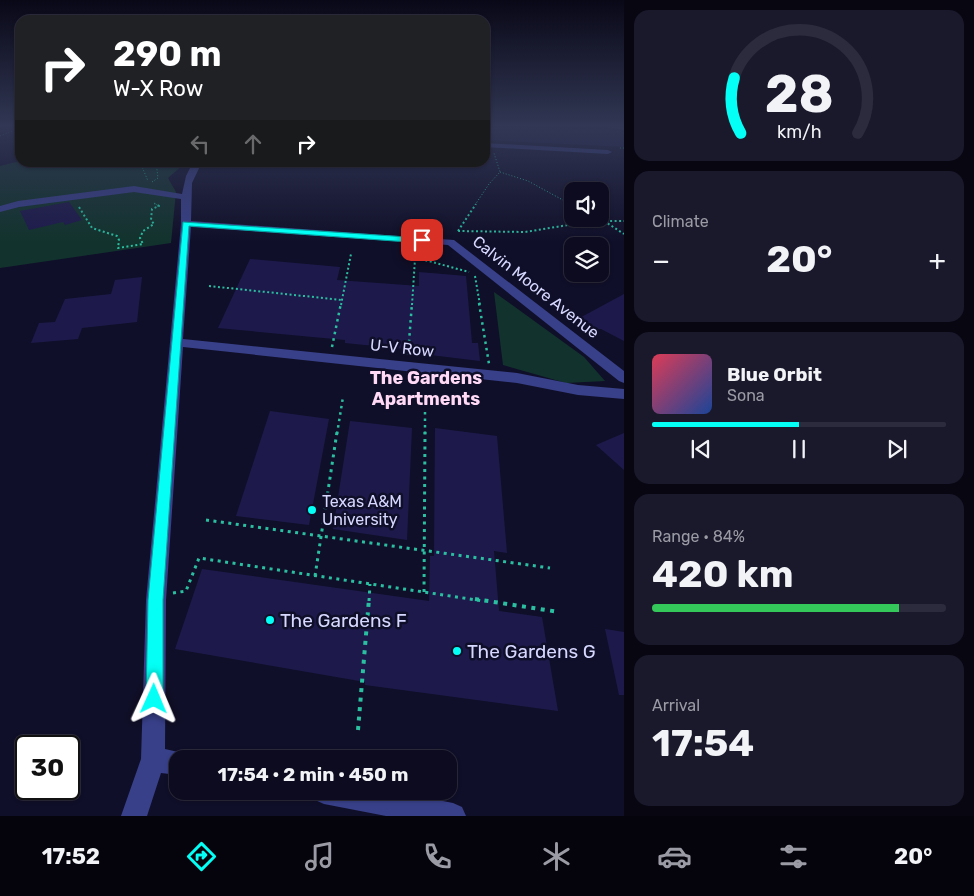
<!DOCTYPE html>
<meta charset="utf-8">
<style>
:root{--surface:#0c0b1f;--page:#1a192c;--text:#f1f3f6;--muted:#9a9ba4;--line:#2c2b3d;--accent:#03fff5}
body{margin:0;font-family:Rubik,sans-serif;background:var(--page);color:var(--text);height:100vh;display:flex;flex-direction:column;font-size:19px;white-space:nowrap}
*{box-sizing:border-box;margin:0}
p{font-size:16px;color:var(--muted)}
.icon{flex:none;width:28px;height:28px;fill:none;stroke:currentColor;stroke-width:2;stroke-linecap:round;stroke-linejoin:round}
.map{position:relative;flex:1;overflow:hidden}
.drawer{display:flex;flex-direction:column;gap:10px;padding:10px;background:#070611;width:350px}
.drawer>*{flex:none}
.guide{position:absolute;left:15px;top:15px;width:475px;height:152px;border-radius:15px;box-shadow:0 1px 4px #0004,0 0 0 1px var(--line);background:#202124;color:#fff;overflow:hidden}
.controls{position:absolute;left:564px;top:182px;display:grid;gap:10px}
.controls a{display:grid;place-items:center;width:45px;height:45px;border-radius:10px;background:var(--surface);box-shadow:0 1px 4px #0004,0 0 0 1px var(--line);font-size:25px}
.speed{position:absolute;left:15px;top:735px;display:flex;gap:10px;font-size:25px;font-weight:700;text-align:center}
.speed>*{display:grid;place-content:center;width:65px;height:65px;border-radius:50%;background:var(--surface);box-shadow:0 1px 4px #0004,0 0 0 1px var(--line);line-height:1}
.speed .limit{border:2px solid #111;border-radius:8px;background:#fff;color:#111}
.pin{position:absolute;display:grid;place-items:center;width:42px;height:42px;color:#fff;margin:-21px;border-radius:10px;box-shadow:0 2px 8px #0006}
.me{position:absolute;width:55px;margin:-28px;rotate:1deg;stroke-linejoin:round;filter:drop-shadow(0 0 4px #0008)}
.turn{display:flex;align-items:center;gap:18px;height:105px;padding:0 15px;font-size:22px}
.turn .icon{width:65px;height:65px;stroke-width:2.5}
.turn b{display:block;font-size:35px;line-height:42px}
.lanes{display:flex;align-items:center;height:48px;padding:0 15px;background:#0003;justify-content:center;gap:25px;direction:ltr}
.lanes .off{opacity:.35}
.big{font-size:38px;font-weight:700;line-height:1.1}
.drawer .tile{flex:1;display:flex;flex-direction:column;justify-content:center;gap:8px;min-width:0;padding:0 18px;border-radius:15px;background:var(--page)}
.drawer .dial{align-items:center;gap:0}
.dial svg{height:130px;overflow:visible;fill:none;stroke:var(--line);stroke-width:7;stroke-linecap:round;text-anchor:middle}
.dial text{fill:var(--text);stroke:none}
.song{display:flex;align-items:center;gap:15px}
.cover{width:60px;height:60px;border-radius:8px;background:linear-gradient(135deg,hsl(350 70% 55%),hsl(220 70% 35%))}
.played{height:5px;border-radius:2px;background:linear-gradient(90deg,var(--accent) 50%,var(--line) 50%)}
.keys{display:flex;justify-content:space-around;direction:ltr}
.heat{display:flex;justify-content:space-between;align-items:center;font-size:28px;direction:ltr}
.charge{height:8px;border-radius:4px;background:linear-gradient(90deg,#34c759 84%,var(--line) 0)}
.trip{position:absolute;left:169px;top:750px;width:288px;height:50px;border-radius:15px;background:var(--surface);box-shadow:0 1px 4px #0004,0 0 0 1px var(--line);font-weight:700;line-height:50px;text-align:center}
.tab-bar{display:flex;height:80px;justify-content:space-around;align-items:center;background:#05040c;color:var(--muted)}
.tab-bar .icon{width:35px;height:35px}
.tab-bar .selected{color:var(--accent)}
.tab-bar b{font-size:22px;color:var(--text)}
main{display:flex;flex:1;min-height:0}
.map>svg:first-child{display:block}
</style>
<main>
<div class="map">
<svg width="624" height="816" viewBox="0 0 624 816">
<rect width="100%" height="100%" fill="#100f29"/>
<path fill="#12332d" d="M 20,161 L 185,163 L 168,178 L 176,192 L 171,243 L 0,268 L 0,166 Z
M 494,292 L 584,357 L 605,381 L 566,383 L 503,365 Z"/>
<path fill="#1d1a4b" d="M 485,127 L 614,130 L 624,132 L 624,147 L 485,140 Z
M 69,202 L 82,220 L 65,225 L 63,222 L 29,230 L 20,211 Z
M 250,259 L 340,267 L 337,280 L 419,286 L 419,272 L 466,276 L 472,343 L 478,343 L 480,361 L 414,353 L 415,350 L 345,343 L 345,340 L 218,328 Z
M 142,277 L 137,322 L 82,328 L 78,339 L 31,343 L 39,323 L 55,322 L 65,299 L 111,294 L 115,280 Z
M 624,294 L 624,341 L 601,329 L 588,329 L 574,321 Z
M 270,411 L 329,419 L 309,525 L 236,516 Z
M 350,421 L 412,428 L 407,540 L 333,529 Z
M 435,428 L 497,436 L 507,553 L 494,551 L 499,611 L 542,617 L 558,711 L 365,685 L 365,682 L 175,649 L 202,569 L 429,601 L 430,556 L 434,556 Z
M 624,433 L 624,470 L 596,445 Z
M 605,629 L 624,632 L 624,695 L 619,695 Z"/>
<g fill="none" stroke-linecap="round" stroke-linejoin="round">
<path stroke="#2bbfa1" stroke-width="1" stroke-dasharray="1 2" stroke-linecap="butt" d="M 0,136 L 20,128
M 620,148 L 624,148
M 140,162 L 148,181
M 500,172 L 528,181 L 572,205
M 152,182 L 158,178 L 156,162
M 154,203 L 157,205
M 475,205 L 489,184 L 500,172 L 494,153"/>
<path stroke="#2bbfa1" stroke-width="2" stroke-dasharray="2 2.5" stroke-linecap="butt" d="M 570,204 L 572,205
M 79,207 L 92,228 L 117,236 L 119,240 L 118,248 L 143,244 L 140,238 L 143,231 L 154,224 L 151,220 L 152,209 L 159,206 L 155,204
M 604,221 L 624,234
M 458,231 L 525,232 L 593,221 L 624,221
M 458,231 L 476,204
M 421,259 L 469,272
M 475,276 L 480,305
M 209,286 L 342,300
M 341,305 L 351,254
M 412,305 L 415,259"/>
<path stroke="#2bbfa1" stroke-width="2.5" stroke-dasharray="2.5 4" stroke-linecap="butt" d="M 479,303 L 489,364
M 332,347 L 341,303
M 408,355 L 412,303
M 337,434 L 343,397
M 425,434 L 425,408"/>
<path stroke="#2bbfa1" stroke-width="3" stroke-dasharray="3 4.5" stroke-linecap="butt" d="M 206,520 L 550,568
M 315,576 L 337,432
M 424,592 L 425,432
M 173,593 L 186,591 L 199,558 L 483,601
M 369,601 L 370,584"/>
<path stroke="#2bbfa1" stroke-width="4" stroke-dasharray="4 5.5" stroke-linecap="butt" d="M 475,599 L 559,612
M 358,730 L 369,599"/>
<path fill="#384089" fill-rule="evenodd" d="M 611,127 L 624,127 L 624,130 Z
M 485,143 L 608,150 L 612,152 L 608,154 L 485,147 Z
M 193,162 L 202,162 L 192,183 L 191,221 L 454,240 L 624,371 L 624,383 L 619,381 L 448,245 L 191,227 L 183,339 L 517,373 L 578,385 L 624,389 L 624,399 L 578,395 L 517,383 L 183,347 L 166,600 L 165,749 L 187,754 L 189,759 L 178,759 L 178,775 L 161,773 L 147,816 L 121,816 L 141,759 L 146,600 L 181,224 L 181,199 L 134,192 L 19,207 L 0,212 L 0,206 L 18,201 L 134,186 L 182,194 L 186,176 Z
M 311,791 L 392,791 L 453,803 L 462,807 L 466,816 L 386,816 L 324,804 L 315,800 Z"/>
</g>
<linearGradient id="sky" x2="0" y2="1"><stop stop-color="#090817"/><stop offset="0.52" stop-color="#313754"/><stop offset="1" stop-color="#313754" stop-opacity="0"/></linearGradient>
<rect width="624" height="242" fill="url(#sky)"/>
<path fill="#03fff5" stroke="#02a69f" d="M 183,222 L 422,238 L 426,240 L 422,243 L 189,226 L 163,600 L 163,699 L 160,705 L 154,708 L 148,705 L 146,699 L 148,600 Z"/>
<g fill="#03fff5" stroke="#100f29" stroke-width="2">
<circle cx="312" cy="510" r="5"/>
<circle cx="270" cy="620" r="5"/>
<circle cx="457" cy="651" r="5"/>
</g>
<g text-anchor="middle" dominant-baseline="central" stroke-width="5" stroke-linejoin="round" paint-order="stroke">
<g font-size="16" fill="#d7d8ff" stroke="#100f29">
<text transform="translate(536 287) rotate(38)">Calvin Moore Avenue</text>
<text transform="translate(402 348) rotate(6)">U-V Row</text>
</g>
<g font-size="16" fill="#d7d8ff" stroke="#100f29" text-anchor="start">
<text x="322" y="501">Texas A&amp;M<tspan x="322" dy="18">University</tspan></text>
</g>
<g font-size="18" font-weight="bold" fill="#ffd9f6" stroke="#100f29">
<text x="426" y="378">The Gardens<tspan x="426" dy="21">Apartments</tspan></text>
</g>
<g font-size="19" fill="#d7d8ff" stroke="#100f29" text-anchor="start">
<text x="280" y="620">The Gardens F</text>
<text x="467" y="651">The Gardens G</text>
</g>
</g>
</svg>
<div class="controls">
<a><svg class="icon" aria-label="sound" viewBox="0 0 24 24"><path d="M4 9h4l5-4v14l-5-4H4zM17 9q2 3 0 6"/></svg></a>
<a><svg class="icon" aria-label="layers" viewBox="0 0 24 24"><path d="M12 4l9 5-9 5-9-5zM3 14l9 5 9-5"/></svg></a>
</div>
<div class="speed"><div class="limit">30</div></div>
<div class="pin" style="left:422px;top:240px;background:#d93025"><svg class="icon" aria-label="arrive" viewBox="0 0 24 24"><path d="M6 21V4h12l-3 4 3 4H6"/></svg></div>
<svg class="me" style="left:154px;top:699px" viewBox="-20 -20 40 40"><path d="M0-17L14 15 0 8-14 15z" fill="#03fff5" stroke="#fff" stroke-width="4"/></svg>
<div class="trip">17:54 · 2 min · 450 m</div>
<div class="guide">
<div class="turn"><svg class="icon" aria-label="right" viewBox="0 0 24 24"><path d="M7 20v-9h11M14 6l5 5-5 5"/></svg><div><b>290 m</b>W-X Row</div></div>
<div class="lanes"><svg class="icon off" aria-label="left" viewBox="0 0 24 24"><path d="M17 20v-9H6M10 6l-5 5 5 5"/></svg><svg class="icon off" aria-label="ahead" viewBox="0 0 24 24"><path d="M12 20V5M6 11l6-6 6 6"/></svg><svg class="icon" aria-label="right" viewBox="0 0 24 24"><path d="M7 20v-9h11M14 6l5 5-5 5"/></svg></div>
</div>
</div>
<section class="drawer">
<div class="tile dial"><svg viewBox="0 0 100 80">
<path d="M14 69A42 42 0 1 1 86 69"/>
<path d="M14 69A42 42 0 0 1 10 35" stroke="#03fff5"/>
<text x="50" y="56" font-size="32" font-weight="700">28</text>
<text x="50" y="72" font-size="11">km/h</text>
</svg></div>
<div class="tile"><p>Climate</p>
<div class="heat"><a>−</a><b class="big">20°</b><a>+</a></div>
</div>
<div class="tile">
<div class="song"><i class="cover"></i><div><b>Blue Orbit</b><p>Sona</p></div></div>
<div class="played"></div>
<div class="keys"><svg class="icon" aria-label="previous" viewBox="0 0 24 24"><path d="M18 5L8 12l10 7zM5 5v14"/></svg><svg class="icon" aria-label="pause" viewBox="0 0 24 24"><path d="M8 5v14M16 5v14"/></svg><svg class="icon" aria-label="next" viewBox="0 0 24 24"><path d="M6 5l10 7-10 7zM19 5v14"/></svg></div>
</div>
<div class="tile"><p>Range · 84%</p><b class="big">420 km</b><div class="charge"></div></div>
<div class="tile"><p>Arrival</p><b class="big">17:54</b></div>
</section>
</main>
<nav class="tab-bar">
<b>17:52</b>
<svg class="icon selected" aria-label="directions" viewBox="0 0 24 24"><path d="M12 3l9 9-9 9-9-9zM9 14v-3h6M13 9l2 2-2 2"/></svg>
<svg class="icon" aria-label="music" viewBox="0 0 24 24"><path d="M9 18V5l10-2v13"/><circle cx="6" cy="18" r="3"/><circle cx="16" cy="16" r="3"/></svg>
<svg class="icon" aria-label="phone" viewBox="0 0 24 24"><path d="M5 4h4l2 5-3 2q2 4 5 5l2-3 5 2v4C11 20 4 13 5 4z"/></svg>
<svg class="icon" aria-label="climate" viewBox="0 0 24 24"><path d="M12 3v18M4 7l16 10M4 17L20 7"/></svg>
<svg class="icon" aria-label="car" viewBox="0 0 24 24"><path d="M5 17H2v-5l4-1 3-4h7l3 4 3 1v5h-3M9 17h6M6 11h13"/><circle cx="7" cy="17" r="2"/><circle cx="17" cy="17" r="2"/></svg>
<svg class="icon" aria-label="filters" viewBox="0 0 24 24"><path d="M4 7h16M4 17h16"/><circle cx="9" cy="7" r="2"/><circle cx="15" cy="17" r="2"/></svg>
<b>20°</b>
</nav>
